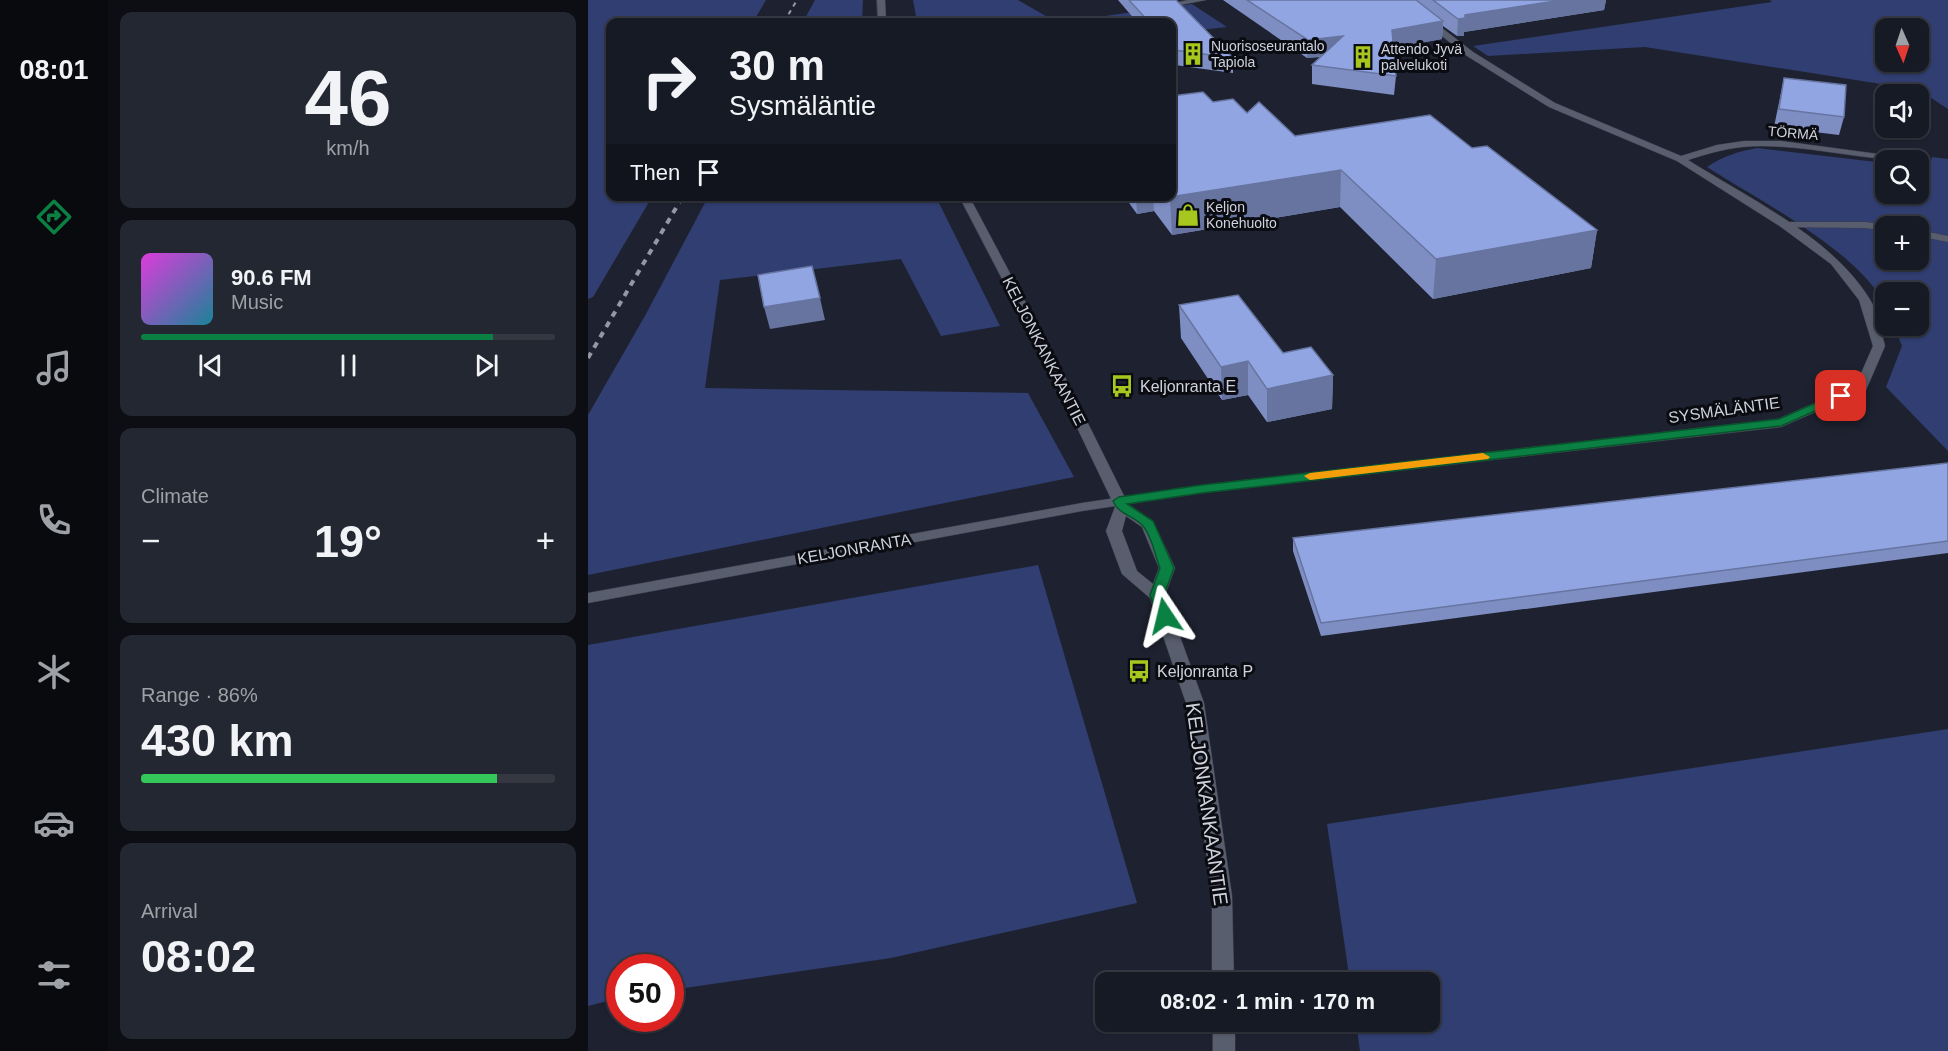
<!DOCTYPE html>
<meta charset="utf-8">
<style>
:root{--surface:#161a24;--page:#232731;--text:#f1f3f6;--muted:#9ea1a6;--line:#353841;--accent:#0b8043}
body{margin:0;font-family:Helvetica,sans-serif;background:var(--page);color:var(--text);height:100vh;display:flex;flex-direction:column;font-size:22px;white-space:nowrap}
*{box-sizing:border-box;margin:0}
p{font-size:20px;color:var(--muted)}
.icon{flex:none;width:33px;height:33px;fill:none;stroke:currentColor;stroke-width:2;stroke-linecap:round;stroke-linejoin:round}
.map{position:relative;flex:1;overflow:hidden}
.details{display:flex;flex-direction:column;gap:12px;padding:12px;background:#0c0e14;width:480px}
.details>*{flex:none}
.banner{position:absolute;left:18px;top:18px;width:570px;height:183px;border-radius:12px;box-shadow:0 2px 4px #0004,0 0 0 2px var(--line);background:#161a24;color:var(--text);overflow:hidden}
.needle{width:39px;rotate:177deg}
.buttons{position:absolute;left:1287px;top:18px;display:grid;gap:12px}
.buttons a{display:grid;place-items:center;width:54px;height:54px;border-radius:12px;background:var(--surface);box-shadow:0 2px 4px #0004,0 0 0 2px var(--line);font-size:30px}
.speed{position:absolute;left:18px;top:954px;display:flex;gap:12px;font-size:30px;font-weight:700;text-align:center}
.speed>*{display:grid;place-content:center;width:78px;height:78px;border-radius:50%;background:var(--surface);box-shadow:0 2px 4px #0004,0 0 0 2px var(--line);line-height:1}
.speed .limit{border:9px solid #d22;background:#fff;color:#111}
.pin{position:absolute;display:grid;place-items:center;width:51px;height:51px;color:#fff;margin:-26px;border-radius:12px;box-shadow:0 3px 9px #0006}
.me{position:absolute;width:66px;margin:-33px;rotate:350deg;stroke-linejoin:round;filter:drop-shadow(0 0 4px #0008)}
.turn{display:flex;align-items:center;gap:21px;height:126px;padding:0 24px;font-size:27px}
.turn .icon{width:78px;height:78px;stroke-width:2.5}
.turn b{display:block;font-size:42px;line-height:51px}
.then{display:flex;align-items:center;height:57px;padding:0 24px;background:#0003;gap:12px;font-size:22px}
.big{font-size:45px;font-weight:600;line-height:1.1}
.details .widget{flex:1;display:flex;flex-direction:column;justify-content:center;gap:9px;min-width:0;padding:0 21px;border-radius:12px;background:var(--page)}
.details .dial{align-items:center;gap:0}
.dial b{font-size:78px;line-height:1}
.song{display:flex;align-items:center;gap:18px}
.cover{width:72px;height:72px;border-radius:9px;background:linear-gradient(135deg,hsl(300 70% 55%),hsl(190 70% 35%))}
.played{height:6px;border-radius:3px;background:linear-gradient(90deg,var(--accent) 85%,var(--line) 85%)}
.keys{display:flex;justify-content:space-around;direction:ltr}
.heat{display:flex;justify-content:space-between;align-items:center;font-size:33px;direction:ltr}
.charge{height:9px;border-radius:4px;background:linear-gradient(90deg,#34c759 86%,var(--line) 0)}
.trip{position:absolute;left:507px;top:972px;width:345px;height:60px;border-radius:12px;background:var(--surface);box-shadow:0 2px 4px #0004,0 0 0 2px var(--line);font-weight:600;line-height:60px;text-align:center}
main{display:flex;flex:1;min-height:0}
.dock{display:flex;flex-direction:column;width:108px;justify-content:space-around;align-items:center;background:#090a0e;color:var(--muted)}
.dock .icon{width:42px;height:42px}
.dock .on{color:var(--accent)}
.dock b{font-size:27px;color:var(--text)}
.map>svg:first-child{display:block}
</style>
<main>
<nav class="dock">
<b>08:01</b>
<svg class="icon on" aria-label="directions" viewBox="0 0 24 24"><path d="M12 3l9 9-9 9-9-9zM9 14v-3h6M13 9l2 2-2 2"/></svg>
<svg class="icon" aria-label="music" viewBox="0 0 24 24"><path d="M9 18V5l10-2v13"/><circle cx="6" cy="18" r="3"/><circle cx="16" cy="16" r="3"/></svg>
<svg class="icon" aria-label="phone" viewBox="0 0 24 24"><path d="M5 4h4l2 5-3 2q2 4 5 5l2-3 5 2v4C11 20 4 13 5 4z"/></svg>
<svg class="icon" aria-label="climate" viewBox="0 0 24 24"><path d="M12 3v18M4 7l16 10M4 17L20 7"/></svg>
<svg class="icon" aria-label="car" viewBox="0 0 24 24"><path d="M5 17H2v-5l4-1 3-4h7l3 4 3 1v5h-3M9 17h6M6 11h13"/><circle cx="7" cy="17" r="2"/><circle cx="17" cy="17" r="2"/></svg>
<svg class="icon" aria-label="filters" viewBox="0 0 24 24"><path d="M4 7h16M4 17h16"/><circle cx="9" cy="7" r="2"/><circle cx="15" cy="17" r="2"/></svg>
</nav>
<section class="details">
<div class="widget dial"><b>46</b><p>km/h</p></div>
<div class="widget">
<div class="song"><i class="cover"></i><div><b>90.6 FM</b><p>Music</p></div></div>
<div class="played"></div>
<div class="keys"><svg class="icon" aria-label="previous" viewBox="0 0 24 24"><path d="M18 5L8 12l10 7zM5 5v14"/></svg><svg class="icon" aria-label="pause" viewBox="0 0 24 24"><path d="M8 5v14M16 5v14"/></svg><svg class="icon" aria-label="next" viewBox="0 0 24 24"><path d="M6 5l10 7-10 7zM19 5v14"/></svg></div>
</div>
<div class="widget"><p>Climate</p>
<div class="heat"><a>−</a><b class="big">19°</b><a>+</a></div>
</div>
<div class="widget"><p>Range · 86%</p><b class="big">430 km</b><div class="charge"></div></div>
<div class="widget"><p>Arrival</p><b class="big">08:02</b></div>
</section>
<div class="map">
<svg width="1360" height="1051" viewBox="0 0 1360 1051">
<rect width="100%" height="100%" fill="#1e2230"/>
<path fill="#303e71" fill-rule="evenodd" d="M 0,0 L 178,0 L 165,22 L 22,22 L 22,196 L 64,197 L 5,297 L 0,299 Z
M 227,0 L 275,0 L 274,22 L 215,22 Z
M 325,0 L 430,0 L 463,19 L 440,22 L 329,22 Z
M 1182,0 L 1360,0 L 1360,109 L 1331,90 L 1057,47 L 900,56 L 885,46 L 1184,2 ZM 1298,28 L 1330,28 L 1330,62 L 1298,62 Z
M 604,4 L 639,27 L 584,33 L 584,22 L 473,22 Z
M 1169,148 L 1297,163 L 1298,194 L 1330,194 L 1331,167 L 1341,168 L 1344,157 L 1360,159 L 1360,451 L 1298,387 L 1314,346 L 1306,326 L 1330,326 L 1330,292 L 1298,292 L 1297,303 C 1262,246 1175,203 1119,167 C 1135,156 1149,152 1169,148 ZM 1298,226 L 1330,226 L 1330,260 L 1298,260 Z
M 120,197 L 348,197 L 412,326 L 353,336 L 313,259 L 132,280 L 117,388 L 440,393 L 486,477 L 0,575 L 0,415 L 58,314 Z
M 450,565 L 549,903 L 303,958 L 83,990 L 82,968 L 32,968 L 31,998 L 0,1006 L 0,645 Z
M 1360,729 L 1360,1051 L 772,1051 L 768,1022 L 842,1022 L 842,982 L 762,982 L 739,824 Z"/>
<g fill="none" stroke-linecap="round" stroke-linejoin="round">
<g stroke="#3c3f4a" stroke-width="1">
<path id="service" d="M 1197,222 L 1278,222 L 1302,226 L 1298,226 L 1298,231 L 1278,228 L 1193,227 L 1193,223 Z
M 1330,230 L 1360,236 L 1360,242 L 1330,236 Z"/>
</g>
<g stroke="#3c3f4a" stroke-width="1">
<path id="minor" d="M 600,0 L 618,0 L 577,8 L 573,6 Z
M 809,0 L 818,0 L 885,52 L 967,103 L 1093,156 L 1129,145 L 1156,141 L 1193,141 L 1320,158 L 1322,160 C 1266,160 1210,142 1154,147 C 1136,149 1118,154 1100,160 C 1160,198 1243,237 1281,298 C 1290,311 1293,331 1297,346 L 1278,390 L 1193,427 L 614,493 L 494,511 L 0,603 L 0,593 L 494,503 L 614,485 L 1190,419 L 1268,385 L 1285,346 L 1271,300 L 1243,264 L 1193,227 L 1089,161 L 961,107 L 879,56 Z
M 1328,160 C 1332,160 1335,161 1337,164 L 1330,167 L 1330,160 Z"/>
</g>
<g stroke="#3c3f4a" stroke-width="1">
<path id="secondary" d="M 289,0 L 297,0 L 298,22 L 290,22 Z
M 371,196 L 381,196 L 474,371 L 540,504 L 565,521 L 587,568 L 577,595 L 616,703 L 644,896 L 646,982 L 624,982 L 624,896 L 598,703 L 562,598 L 534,574 L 518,531 L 527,507 L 462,371 ZM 538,516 L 554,527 L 571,568 L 565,584 L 549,571 L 534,531 Z
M 625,1022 L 647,1022 L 647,1051 L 625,1051 Z"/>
</g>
<use href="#service" fill="#595e6e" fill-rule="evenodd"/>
<use href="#minor" fill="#595e6e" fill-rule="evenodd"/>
<use href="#secondary" fill="#595e6e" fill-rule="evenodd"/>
<path stroke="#9598a4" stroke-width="2" stroke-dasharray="4.5 4.5" stroke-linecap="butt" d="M 196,22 L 209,0"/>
<path stroke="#9598a4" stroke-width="4" stroke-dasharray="6 6" stroke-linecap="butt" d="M 0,358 L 95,196"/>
</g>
<path fill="#7e8ec3" d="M 530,0 L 588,0 L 645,58 L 645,73 L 587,65 L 584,62 L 584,22 L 549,22 Z
M 635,0 L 1018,0 L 1016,10 L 876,32 L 876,36 L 869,36 L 855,26 L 854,39 L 805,48 L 808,76 L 806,95 L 724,84 L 724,65 L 733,57 L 719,58 Z
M 1196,78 L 1256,117 L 1251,135 L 1186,127 Z
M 625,102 L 659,113 L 707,136 L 884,148 L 1009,230 L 1003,268 L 845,299 L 752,207 L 584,235 L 566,211 L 549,214 L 536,196 L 584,196 Z
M 591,305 L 745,375 L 744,409 L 679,422 L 660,395 L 634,400 L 593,338 Z
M 1360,463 L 1360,553 L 733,636 L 705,551 L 705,538 Z"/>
<path fill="#66749f" d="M 974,0 L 1018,0 L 1016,10 L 876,32 L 876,36 L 869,36 L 870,19 L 877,15 Z
M 855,21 L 854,39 L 803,48 L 804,30 Z
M 755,36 L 754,54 L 719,58 L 720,40 Z
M 753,170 L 752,207 L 584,235 L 582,197 Z
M 548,196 L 565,196 L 566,211 L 549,214 Z
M 1009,230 L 1003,268 L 845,299 L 848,259 Z
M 232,298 L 237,320 L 182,329 L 176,307 Z
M 660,361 L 660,395 L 634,400 L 633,367 Z
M 745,375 L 744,409 L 679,422 L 679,389 Z"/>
<path fill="#92a5e3" stroke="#66749f" stroke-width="1.5" d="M 541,0 L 588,0 L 645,58 L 586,50 L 584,47 L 584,22 L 561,22 Z
M 659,0 L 828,0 L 855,21 L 804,30 L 808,76 L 724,65 L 755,36 L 720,40 Z
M 845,0 L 974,0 L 877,15 L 877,18 L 870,19 Z
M 1196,78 L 1258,85 L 1256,117 L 1191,109 Z
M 615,92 L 625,102 L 645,99 L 659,113 L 671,102 L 707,136 L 842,115 L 884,148 L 899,146 L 1009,230 L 848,259 L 753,170 L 582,197 L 581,196 L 584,196 L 584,96 Z
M 224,266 L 232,298 L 176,307 L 170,275 Z
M 650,295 L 695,353 L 723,347 L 745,375 L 679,389 L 660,361 L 633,367 L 591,305 Z
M 1360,463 L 1360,541 L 733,623 L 705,538 Z"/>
<path fill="#0b8043" stroke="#07532c" stroke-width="1.5" d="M 1253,392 L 1257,393 L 1257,398 L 1193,426 L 614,493 L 539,504 L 565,521 L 586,568 L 576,595 L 584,616 L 577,621 L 569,616 L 562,595 L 572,568 C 567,556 564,536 555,526 C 545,515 531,515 525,501 L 531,497 L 614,485 L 1191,419 Z"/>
<path fill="#f59e0b" d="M 895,453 L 902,457 L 900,459 L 722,480 L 716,476 L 722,473 Z"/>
<defs>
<g id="building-bare" transform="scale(1.8)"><path d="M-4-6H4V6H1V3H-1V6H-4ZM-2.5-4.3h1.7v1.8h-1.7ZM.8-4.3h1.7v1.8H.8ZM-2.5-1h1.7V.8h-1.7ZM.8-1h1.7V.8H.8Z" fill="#a8c71e" stroke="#0a0c12" stroke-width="2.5" paint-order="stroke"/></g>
<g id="shop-bare" transform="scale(1.8)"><path d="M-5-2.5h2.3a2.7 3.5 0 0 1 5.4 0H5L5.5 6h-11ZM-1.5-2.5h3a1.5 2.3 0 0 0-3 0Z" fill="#a8c71e" stroke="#0a0c12" stroke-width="2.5" paint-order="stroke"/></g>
<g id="bus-bare" transform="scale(1.8)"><path d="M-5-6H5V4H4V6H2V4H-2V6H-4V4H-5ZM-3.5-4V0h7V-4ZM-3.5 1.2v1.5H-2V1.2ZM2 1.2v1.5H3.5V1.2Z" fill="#a8c71e" stroke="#0a0c12" stroke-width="2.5" paint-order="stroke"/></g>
</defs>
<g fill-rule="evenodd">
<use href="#building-bare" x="605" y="54"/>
<use href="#building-bare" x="775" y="57"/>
<use href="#shop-bare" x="600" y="215"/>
<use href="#bus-bare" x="534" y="386"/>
<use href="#bus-bare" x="551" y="671"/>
</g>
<g text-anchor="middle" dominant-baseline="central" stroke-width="6" stroke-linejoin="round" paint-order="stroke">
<g font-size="14" fill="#cfd2dc" stroke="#0a0c12" text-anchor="start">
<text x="623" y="46">Nuorisoseurantalo<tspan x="623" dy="16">Tapiola</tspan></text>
<text x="793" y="49">Attendo Jyvä<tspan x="793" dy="16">palvelukoti</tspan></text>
<text x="618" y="207">Keljon<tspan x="618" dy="16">Konehuolto</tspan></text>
</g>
<g font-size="14" fill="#cfd2dc" stroke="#0a0c12">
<text transform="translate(1205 133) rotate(5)">TÖRMÄ</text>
</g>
<g font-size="16" fill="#cfd2dc" stroke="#0a0c12">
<text transform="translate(456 351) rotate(63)">KELJONKANKAANTIE</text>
<text transform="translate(1136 410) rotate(-8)">SYSMÄLÄNTIE</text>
<text transform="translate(266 549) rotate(-10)">KELJONRANTA</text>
</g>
<g font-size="16" fill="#cfd2dc" stroke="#0a0c12" text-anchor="start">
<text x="552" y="386">Keljonranta E</text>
<text x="569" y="671">Keljonranta P</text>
</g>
<g font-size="20" fill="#cfd2dc" stroke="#0a0c12">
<text transform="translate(619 804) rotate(82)">KELJONKANKAANTIE</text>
</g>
</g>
</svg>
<div class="buttons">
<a><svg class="needle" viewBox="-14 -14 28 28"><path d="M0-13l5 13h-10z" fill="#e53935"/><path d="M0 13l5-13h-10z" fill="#9ea1a6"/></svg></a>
<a><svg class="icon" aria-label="sound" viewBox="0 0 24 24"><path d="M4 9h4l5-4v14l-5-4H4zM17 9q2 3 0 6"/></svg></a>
<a><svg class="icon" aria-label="search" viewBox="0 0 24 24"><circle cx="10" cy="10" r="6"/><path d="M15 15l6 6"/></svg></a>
<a>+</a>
<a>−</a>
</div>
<div class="speed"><div class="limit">50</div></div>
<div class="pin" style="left:1253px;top:396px;background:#d93025"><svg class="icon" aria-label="arrive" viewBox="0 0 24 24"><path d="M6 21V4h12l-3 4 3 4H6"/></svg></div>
<svg class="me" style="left:577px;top:616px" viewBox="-20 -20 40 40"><path d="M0-17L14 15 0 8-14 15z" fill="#0b8043" stroke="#fff" stroke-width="4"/></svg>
<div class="trip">08:02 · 1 min · 170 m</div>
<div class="banner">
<div class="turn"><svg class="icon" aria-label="right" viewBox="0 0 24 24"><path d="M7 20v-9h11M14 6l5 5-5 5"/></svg><div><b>30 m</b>Sysmäläntie</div></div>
<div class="then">Then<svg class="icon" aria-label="arrive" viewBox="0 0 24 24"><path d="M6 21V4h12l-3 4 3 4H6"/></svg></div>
</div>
</div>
</main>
